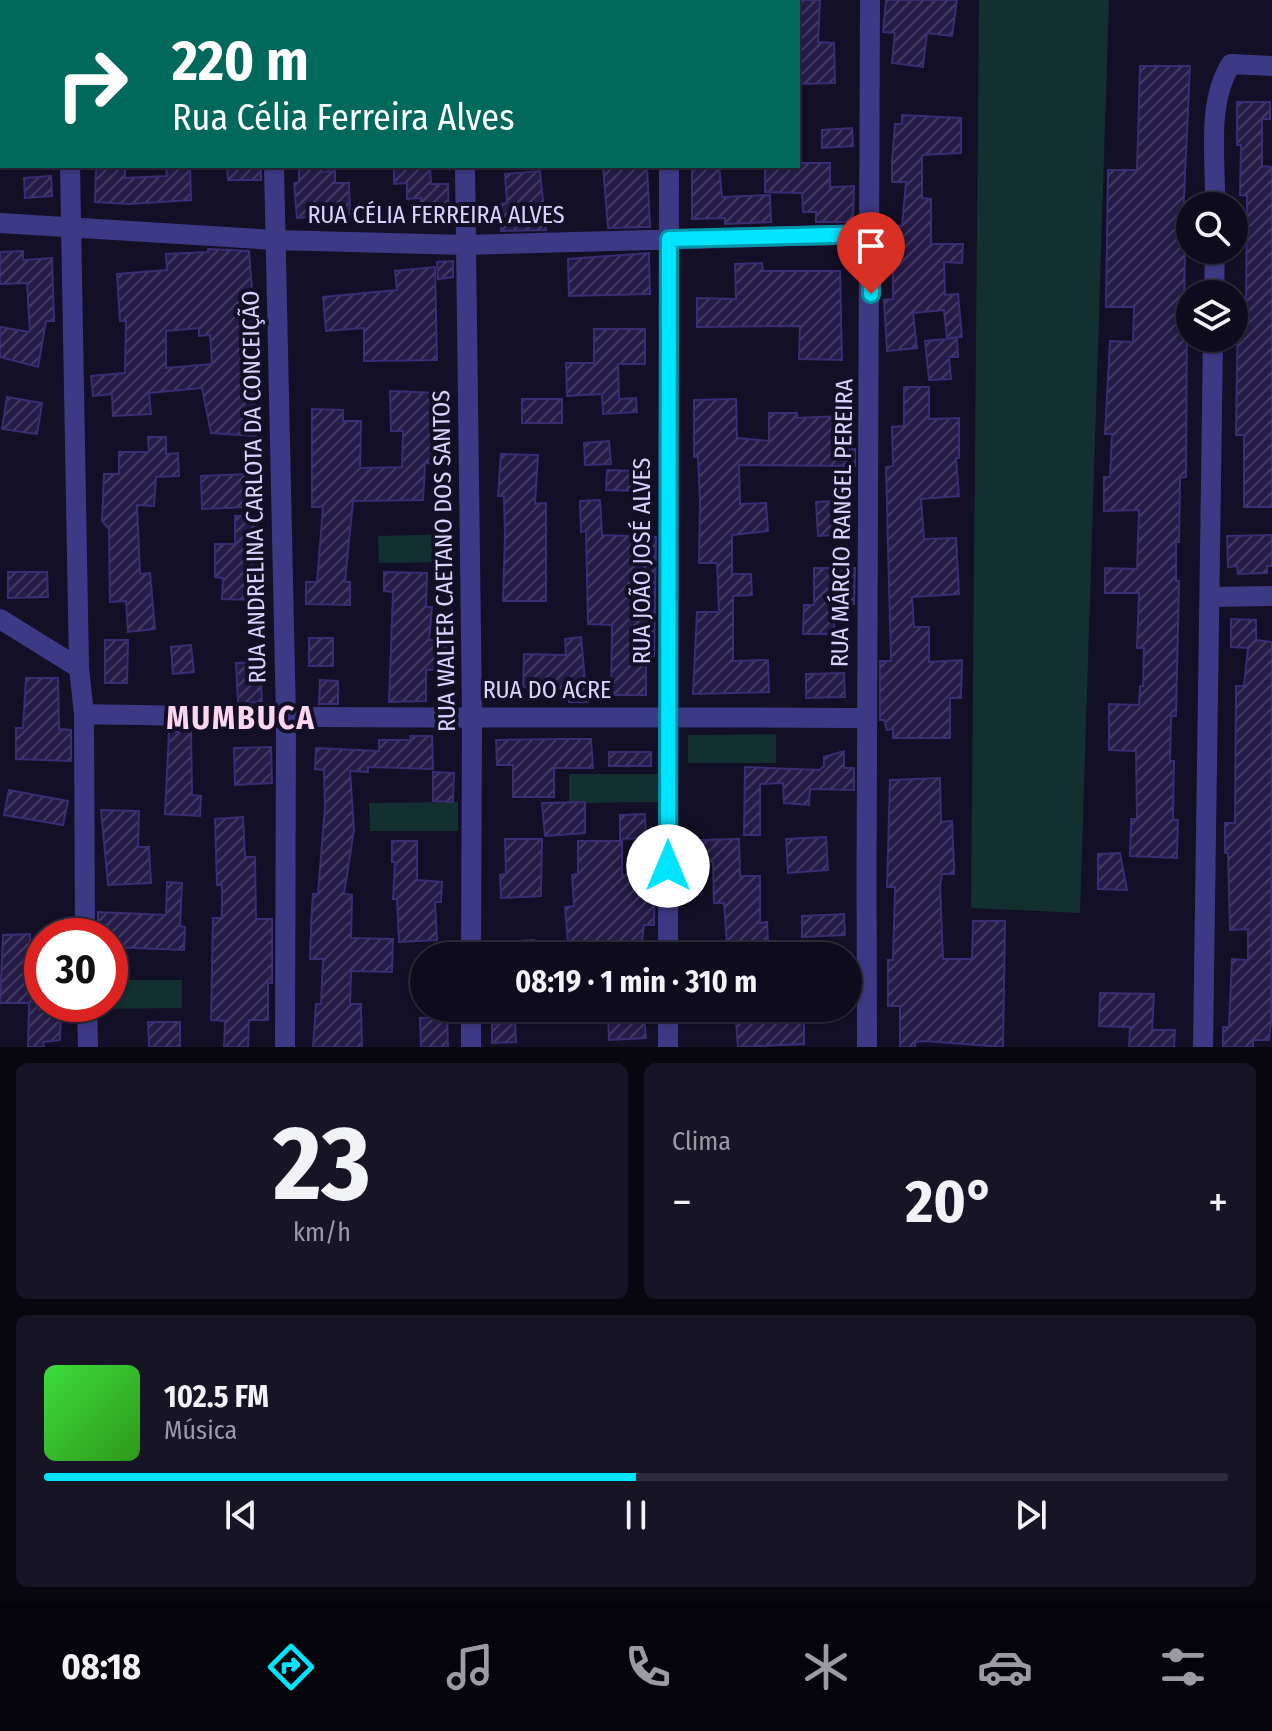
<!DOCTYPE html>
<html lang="pt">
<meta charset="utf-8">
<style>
:root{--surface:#0e0b1c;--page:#171425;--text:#f1f3f6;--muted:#9b9ba3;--line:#2e2b3b;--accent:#00e5ff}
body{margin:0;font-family:"Fira Sans Condensed",sans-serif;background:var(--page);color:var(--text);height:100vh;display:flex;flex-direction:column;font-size:30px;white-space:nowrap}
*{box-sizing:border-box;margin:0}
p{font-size:26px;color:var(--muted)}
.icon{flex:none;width:44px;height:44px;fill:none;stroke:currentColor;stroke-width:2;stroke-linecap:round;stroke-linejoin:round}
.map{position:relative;height:1047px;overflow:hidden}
.panel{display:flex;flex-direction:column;gap:16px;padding:16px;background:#08060f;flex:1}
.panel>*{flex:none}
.banner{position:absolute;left:0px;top:0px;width:800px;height:168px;box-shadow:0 2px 6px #0004,0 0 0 2px var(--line);background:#00695c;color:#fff;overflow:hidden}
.controls{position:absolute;left:1176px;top:192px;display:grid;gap:16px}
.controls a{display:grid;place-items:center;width:72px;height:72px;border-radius:50%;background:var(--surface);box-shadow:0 2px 6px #0004,0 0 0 2px var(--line);font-size:40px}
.speed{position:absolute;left:24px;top:918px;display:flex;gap:16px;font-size:40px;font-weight:700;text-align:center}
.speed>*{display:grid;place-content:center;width:104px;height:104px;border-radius:50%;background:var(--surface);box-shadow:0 2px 6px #0004,0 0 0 2px var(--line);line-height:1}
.speed .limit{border:12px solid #d22;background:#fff;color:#111}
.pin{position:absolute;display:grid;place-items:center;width:68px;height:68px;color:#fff;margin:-82px -34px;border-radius:50% 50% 50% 0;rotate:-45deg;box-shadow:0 0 8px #0007}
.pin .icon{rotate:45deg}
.me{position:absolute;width:88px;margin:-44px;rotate:0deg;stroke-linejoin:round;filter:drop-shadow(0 0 6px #0008)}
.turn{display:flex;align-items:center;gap:28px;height:168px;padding:0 40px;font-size:36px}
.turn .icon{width:104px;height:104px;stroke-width:2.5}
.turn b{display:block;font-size:56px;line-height:68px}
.big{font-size:60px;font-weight:700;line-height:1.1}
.panel .tile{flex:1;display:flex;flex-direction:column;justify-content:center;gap:12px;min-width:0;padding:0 28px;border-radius:12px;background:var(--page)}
.panel .dial{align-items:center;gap:0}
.dial b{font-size:104px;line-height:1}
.song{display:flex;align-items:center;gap:24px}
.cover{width:96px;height:96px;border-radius:12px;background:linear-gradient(135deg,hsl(120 70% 55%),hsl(110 70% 35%))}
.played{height:8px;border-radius:4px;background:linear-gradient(90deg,var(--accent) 50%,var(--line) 50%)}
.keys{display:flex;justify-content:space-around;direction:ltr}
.heat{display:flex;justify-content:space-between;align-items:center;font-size:44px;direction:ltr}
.panel .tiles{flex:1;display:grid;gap:16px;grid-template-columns:1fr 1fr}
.tile:last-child{grid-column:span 2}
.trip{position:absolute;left:410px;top:942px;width:452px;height:80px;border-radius:40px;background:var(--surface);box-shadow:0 2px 6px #0004,0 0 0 2px var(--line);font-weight:700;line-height:80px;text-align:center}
.tab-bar{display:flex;height:128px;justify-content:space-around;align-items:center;background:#06040b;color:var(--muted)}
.tab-bar .icon{width:56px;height:56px}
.tab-bar .active{color:var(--accent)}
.tab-bar b{font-size:36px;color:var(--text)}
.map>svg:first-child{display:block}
</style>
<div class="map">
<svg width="1272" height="1047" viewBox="0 0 1272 1047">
<defs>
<pattern id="building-hatch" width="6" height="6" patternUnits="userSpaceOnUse" patternTransform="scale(2)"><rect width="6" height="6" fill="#241b47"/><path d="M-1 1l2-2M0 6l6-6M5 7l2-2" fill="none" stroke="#433b63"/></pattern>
</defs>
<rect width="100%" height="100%" fill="#130f26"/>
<path fill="#12302f" d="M 979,0 L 1109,0 L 1080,913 L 971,908 Z
M 455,534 L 455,562 L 379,563 L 378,536 Z
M 776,734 L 776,763 L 688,763 L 688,735 Z
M 569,774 L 658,774 L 658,802 L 569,803 Z
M 458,802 L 458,831 L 370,831 L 369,803 Z
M 110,980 L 182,980 L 182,1008 L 94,1009 L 94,1004 L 110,1004 Z"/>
<path fill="url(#building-hatch)" stroke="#3b2d73" stroke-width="2" fill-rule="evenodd" d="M 798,0 L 820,0 L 818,42 L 834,43 L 835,83 L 798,84 Z
M 886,0 L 957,0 L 952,36 L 927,33 L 923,67 L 892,63 L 895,33 L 883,32 Z
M 1140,66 L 1190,66 L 1182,242 L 1185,242 L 1184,309 L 1187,309 L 1186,477 L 1180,478 L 1179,542 L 1176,542 L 1176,581 L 1179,581 L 1176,716 L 1171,716 L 1170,761 L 1174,761 L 1173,820 L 1178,820 L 1177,858 L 1130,856 L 1131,819 L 1137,819 L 1136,751 L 1109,750 L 1109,704 L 1139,705 L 1140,686 L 1143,686 L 1144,648 L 1137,648 L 1139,593 L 1105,593 L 1105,568 L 1137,569 L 1139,510 L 1104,511 L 1104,477 L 1110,477 L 1112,434 L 1105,434 L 1110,341 L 1133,342 L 1134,307 L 1106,307 L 1108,170 L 1137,170 Z
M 1237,102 L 1270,102 L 1270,119 L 1262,119 L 1262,166 L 1272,167 L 1272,507 L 1244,507 L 1244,435 L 1236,435 L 1238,302 L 1246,302 L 1247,196 L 1240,195 L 1241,145 L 1237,145 Z
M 902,115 L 961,118 L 961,153 L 922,155 L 922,198 L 931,199 L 931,244 L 963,244 L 962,263 L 944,262 L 945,295 L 958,294 L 962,337 L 947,338 L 944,310 L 913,313 L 917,348 L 887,351 L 884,300 L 893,299 L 893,261 L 882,261 L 882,243 L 891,243 L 891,225 L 902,226 L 906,182 L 892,182 L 892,162 L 895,124 L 902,124 Z
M 852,128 L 853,146 L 822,148 L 822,130 Z
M 798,163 L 830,163 L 830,187 L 854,186 L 853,222 L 816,222 L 816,212 L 803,212 L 802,193 L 765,192 L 765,166 L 798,166 Z
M 96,166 L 125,166 L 125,178 L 167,176 L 166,166 L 190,166 L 191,200 L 129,204 L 95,202 Z
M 227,166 L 261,166 L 261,180 L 228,180 Z
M 299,166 L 322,166 L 322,172 L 335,171 L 335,183 L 349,183 L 350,214 L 297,218 L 294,183 L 299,182 Z
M 394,166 L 430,166 L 431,184 L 448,184 L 449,217 L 421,218 L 421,198 L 407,199 L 407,183 L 394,184 Z
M 603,166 L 647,166 L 650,227 L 608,228 Z
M 692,166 L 719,166 L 722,197 L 770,195 L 771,222 L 725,224 L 725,218 L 692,219 Z
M 540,171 L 546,230 L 501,231 L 499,204 L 507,203 L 505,174 Z
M 51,176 L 52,196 L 25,198 L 24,178 Z
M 208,249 L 249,251 L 255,330 L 247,331 L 249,366 L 254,365 L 256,436 L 211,433 L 202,388 L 149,393 L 151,414 L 113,416 L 112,394 L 93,396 L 91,376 L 125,373 L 126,321 L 120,321 L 117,274 L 167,270 L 166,254 L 208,252 ZM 199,328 L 199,336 L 210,335 L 212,364 L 166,368 L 166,331 Z
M 23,251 L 23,260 L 52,258 L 54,321 L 46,321 L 38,367 L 0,357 L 0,327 L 30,332 L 27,283 L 0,284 L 0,252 Z
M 649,253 L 650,294 L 569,296 L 568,259 Z
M 453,261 L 453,277 L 438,279 L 437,262 Z
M 762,263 L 763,271 L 840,271 L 842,360 L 799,359 L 800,326 L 697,327 L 697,298 L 736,299 L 735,264 Z
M 435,267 L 437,360 L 364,361 L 364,328 L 326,331 L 323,297 L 397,290 L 395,271 Z
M 594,329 L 645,329 L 645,364 L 618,364 L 619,399 L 636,398 L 637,412 L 603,414 L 602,394 L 567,396 L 566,363 L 594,363 Z
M 957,338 L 958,357 L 949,357 L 951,379 L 929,380 L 925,341 Z
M 904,387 L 929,387 L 929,419 L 959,418 L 959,458 L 956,458 L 959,496 L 921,499 L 924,539 L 956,538 L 959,594 L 912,597 L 914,627 L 929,627 L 929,662 L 962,660 L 961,698 L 950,698 L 950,738 L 893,738 L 893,729 L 887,730 L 884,720 L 880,720 L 880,661 L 891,661 L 886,467 L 893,466 L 892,427 L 904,426 Z
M 390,391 L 439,393 L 441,464 L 425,463 L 423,500 L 353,501 L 345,582 L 350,582 L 350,605 L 306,604 L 306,582 L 317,582 L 323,507 L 312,507 L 312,409 L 343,410 L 343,421 L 361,421 L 360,468 L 402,467 L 403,431 L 391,431 Z
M 7,397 L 42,403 L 37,434 L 2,429 Z
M 522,399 L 562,399 L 562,423 L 522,423 Z
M 736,399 L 737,438 L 769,441 L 769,413 L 797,413 L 797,418 L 840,416 L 841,449 L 855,449 L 855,466 L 739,465 L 740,504 L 766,503 L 768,531 L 732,535 L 732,574 L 751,574 L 752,595 L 733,596 L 733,661 L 768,660 L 769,692 L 693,694 L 697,612 L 719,612 L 717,563 L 699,563 L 700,502 L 698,457 L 694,457 L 694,400 Z
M 148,437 L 166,437 L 166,454 L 178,453 L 179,476 L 156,477 L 154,506 L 137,505 L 140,574 L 150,573 L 155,629 L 128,632 L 126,601 L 110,602 L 109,529 L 102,521 L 104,474 L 119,474 L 119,452 L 149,452 Z
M 609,441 L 611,464 L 585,465 L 584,443 Z
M 501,454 L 538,455 L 535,504 L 546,503 L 546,601 L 503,601 L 505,536 L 504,496 L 498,496 Z
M 607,470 L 636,471 L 636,491 L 606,490 Z
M 247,474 L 248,507 L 202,509 L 201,476 Z
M 600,500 L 602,535 L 656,537 L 654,656 L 646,655 L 646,695 L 611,695 L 612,625 L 588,624 L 586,531 L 581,532 L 580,501 Z
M 835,501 L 837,535 L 818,536 L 816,502 Z
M 235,516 L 257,516 L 258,577 L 254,578 L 253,600 L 222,599 L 223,578 L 215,577 L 215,544 L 235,544 Z
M 1272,535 L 1272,566 L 1267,566 L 1267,573 L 1238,574 L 1237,566 L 1228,567 L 1227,536 Z
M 814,568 L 855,568 L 854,604 L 834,604 L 834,634 L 803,634 L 804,605 L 814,605 Z
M 8,572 L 47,572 L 48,597 L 8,598 Z
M 384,572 L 427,573 L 426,607 L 432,607 L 429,640 L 446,640 L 447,669 L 426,670 L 426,701 L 389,702 L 393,592 L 384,591 Z
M 1231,619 L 1256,620 L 1256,640 L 1272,642 L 1271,1023 L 1269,1040 L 1253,1040 L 1253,1047 L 1223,1047 L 1223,1027 L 1229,1027 L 1232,959 L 1248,960 L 1248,929 L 1230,930 L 1228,853 L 1225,853 L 1225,823 L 1235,823 L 1236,686 L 1244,686 L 1248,648 L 1231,647 Z
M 581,637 L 587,702 L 569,702 L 570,689 L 523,687 L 524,654 L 566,655 L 565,639 Z
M 309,638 L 333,638 L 333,666 L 309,666 Z
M 105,640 L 128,640 L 127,683 L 105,683 Z
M 191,645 L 194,672 L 173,674 L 171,647 Z
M 260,662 L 262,702 L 238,703 L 236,663 Z
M 844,673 L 845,697 L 806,698 L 806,674 Z
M 26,678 L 58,678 L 59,729 L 71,730 L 71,761 L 16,759 L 16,728 L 23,728 Z
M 320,680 L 338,681 L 338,704 L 319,704 Z
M 169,732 L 191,732 L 192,795 L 201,796 L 200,816 L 165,814 Z
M 410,736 L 432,736 L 433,769 L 368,767 L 368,772 L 350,771 L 354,830 L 344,894 L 352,895 L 351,938 L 393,939 L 392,972 L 351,971 L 350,1004 L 361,1004 L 362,1047 L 313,1047 L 316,1004 L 321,1004 L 323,959 L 310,959 L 311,926 L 313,894 L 318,894 L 325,806 L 324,770 L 315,769 L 316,748 L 379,751 L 379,740 L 411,740 Z
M 558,739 L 591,739 L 593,768 L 554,768 L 554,797 L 513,797 L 513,765 L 497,765 L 496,740 Z
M 271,747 L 272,783 L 235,785 L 234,748 Z
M 844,751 L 844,768 L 854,768 L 854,790 L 810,789 L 809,805 L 784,803 L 783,783 L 760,784 L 760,835 L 744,835 L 745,767 L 819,770 L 824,766 L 824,757 Z
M 609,752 L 651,752 L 651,766 L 609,766 Z
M 433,772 L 454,773 L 453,802 L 433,801 Z
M 940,778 L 941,822 L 952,821 L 954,864 L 954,874 L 942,874 L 940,886 L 943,959 L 972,959 L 973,921 L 1005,921 L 1003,1047 L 925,1041 L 915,1042 L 915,1047 L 900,1047 L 900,1006 L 888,1006 L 888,960 L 893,960 L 895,887 L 887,887 L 890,780 Z
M 9,790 L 68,801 L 63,825 L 4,815 Z
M 585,802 L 585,833 L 545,836 L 542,803 Z
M 101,810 L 139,811 L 138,847 L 149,847 L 151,883 L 108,885 Z
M 645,814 L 646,838 L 620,839 L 620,815 Z
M 243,817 L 245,857 L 255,857 L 256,919 L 272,919 L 272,983 L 268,983 L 268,1020 L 249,1020 L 248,1047 L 224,1047 L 225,1021 L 211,1020 L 213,918 L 222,918 L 222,885 L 217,885 L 215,819 Z
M 826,837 L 828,870 L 788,873 L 786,839 Z
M 505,839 L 542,839 L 541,896 L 501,898 L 500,875 L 506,874 Z
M 739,839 L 740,876 L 760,876 L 760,923 L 767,922 L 768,942 L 727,944 L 724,903 L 714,903 L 713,862 L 697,862 L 697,840 Z
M 392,841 L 417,841 L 417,880 L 442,882 L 441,902 L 435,902 L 437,940 L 399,942 L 397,899 L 393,899 L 395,862 L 392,862 Z
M 578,841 L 622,841 L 622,875 L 655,874 L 654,925 L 644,925 L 640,956 L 603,956 L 603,941 L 568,943 L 565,907 L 574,906 L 572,875 L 578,874 Z
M 1120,853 L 1127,890 L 1098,889 L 1098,854 Z
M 167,882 L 182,883 L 180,926 L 185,927 L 184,950 L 110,947 L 110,936 L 98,936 L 98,912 L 166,915 Z
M 844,914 L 845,935 L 802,937 L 802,916 Z
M 30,934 L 33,1002 L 38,1002 L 39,1010 L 61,1010 L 60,1040 L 43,1042 L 44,1047 L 28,1047 L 29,1003 L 0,1003 L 3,935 Z
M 534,940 L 536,956 L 507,956 L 505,942 Z
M 1100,993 L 1154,994 L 1152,1030 L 1175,1030 L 1174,1047 L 1129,1047 L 1130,1027 L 1099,1026 Z
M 735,1008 L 774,1008 L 774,1015 L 804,1015 L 804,1044 L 738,1047 Z
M 644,1014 L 646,1038 L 609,1040 L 608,1016 Z
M 447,1017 L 448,1047 L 421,1047 L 420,1018 Z
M 148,1022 L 180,1022 L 180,1047 L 149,1047 Z
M 515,1023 L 516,1042 L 492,1043 L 492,1024 Z"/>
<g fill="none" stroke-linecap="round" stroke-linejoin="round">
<path stroke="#3d3a85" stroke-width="20" d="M 67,0 L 67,2
M 274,0 L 274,2
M 466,2 L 466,0
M 670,2 L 670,0
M 70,166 L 79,668 L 84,714 L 85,936
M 274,166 L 286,719 L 285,1047
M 465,166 L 472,715 L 471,956
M 1215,206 C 1216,160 1206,103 1231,64 L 1272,66
M 0,223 L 275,240 L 465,245 L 872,234
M 1214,294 L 1215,250
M 1210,597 L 1272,596
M 0,619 L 79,668
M 84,714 C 345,720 605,716 865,718
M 668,956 L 669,166
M 87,1004 L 88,1047
M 668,1008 L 668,1047
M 471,1047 L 471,1008
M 867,1047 C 865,698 870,349 870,0
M 1203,1047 L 1213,338"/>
</g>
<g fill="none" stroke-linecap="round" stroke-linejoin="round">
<g stroke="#0095a6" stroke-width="20">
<path id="route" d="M 668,866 L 669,239 L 872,234 L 871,294"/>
</g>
<use href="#route" stroke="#00e5ff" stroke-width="14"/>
</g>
<g text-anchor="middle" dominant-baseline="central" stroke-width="8" stroke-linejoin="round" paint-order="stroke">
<g font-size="24" fill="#d9d4ff" stroke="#130f26">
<text x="436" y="215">RUA CÉLIA FERREIRA ALVES</text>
<text transform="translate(254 487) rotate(-91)">RUA ANDRELINA CARLOTA DA CONCEIÇÃO</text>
<text transform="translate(842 523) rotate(-89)">RUA MÁRCIO RANGEL PEREIRA</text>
<text transform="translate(444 561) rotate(-91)">RUA WALTER CAETANO DOS SANTOS</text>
<text transform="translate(642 561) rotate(-90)">RUA JOÃO JOSÉ ALVES</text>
<text x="547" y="690">RUA DO ACRE</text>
</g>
<g font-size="32" font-weight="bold" letter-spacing="2" fill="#ffd6f0" stroke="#130f26">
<text x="241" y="718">MUMBUCA</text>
</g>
</g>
</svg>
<div class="controls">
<a><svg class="icon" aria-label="search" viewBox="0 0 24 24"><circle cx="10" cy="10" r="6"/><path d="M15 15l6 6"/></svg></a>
<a><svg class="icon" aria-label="layers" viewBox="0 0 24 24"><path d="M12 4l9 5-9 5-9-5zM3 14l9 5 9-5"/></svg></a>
</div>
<div class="speed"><div class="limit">30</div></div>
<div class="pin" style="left:871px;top:294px;background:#d93025"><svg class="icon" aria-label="arrive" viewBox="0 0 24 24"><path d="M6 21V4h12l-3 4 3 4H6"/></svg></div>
<svg class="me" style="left:668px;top:866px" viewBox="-20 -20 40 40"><circle r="19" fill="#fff"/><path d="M0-13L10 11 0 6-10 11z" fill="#00e5ff"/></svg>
<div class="trip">08:19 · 1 min · 310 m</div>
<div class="banner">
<div class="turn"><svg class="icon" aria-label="right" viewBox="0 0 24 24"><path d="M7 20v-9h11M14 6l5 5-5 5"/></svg><div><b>220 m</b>Rua Célia Ferreira Alves</div></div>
</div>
</div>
<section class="panel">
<div class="tiles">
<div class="tile dial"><b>23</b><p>km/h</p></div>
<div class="tile"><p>Clima</p>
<div class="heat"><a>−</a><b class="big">20°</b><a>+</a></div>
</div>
<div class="tile">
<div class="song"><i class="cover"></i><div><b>102.5 FM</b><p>Música</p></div></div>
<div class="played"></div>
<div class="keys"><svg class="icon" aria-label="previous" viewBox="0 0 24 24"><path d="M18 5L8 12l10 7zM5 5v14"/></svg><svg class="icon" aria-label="pause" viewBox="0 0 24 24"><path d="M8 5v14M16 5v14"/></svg><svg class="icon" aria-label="next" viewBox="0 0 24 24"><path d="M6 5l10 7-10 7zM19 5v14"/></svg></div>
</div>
</div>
</section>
<nav class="tab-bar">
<b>08:18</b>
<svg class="icon active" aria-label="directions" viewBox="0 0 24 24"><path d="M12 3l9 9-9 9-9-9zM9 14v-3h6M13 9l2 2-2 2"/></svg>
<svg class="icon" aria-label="music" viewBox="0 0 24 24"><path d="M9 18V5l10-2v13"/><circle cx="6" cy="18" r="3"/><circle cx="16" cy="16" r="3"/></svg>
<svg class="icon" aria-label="phone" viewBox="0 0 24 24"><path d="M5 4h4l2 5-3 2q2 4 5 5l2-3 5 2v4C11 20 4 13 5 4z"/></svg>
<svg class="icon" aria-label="climate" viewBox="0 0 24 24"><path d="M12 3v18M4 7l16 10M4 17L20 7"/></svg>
<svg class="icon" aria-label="car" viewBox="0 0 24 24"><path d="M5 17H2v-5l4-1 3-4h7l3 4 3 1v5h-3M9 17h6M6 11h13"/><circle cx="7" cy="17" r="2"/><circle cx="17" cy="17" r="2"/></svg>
<svg class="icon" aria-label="filters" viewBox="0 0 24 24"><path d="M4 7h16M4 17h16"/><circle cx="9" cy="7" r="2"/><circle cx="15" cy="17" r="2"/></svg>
</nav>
